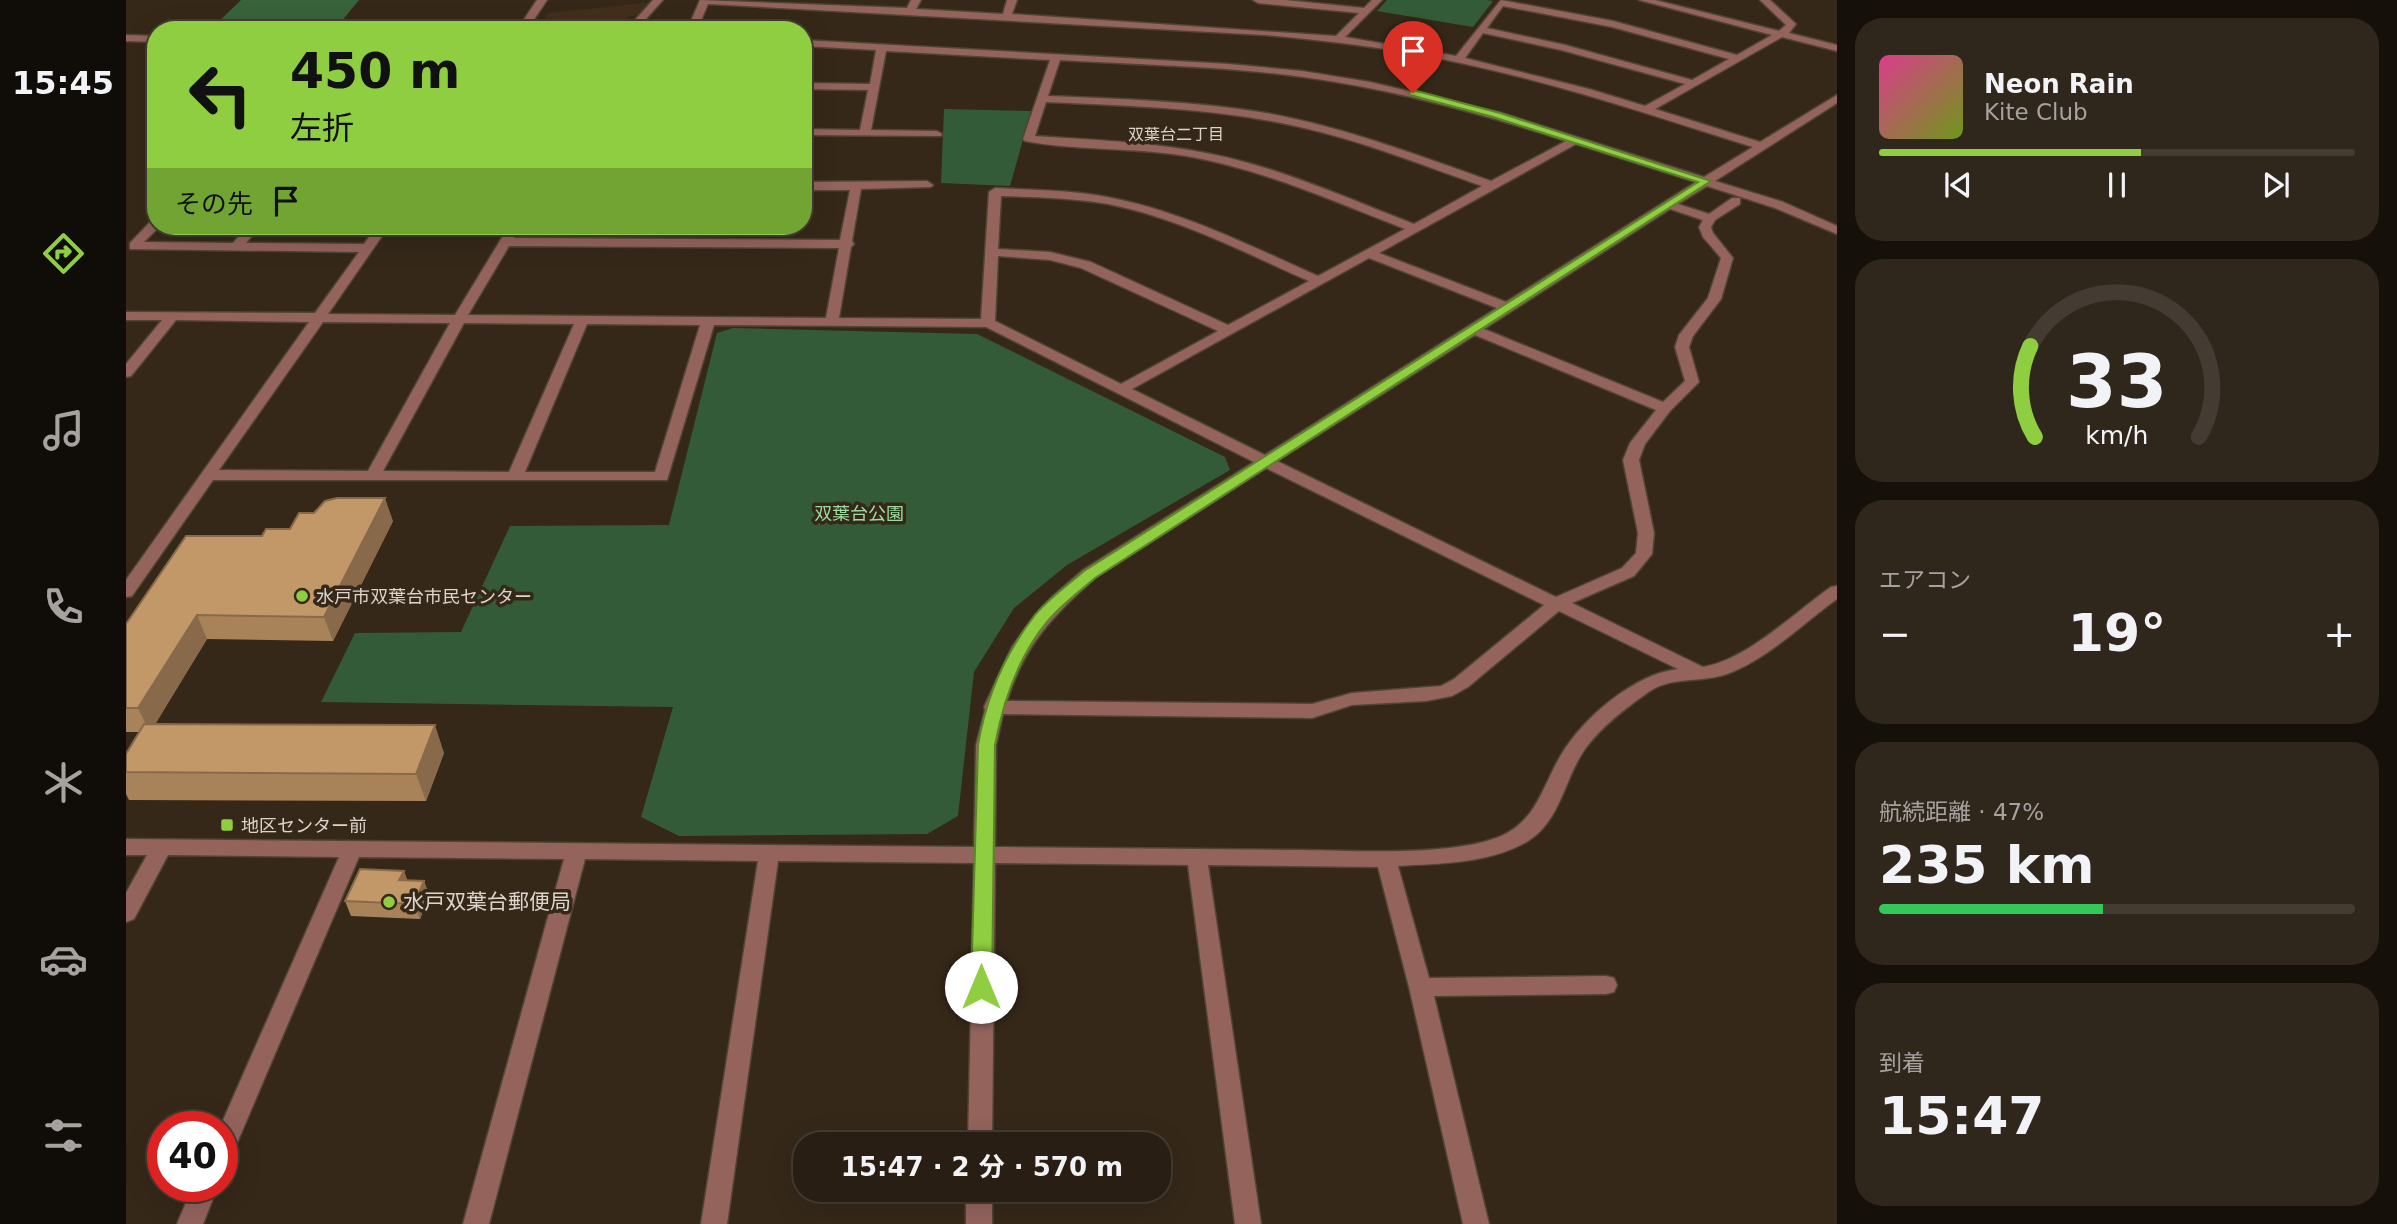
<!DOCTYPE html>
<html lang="ja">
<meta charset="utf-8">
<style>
:root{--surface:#281e13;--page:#30271c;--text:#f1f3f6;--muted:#a5a2a0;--line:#443c33;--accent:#8fcd41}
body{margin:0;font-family:"DejaVu Sans","Noto Sans JP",sans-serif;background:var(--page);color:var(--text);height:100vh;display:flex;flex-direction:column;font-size:26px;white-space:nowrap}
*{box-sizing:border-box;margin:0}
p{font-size:23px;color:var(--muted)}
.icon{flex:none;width:38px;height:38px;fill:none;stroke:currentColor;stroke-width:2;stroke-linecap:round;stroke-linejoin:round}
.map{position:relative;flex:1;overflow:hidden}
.sheet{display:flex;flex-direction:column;gap:18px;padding:18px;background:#16100a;width:560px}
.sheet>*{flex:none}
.top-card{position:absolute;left:21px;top:21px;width:665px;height:214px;border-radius:28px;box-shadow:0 7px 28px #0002,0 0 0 2px var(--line);background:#8fcd41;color:#111;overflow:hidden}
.speed{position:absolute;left:21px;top:1111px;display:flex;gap:14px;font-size:35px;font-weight:700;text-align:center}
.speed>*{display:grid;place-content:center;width:91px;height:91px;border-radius:50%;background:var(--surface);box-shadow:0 7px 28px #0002,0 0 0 2px var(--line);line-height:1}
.speed .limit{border:10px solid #d22;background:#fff;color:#111}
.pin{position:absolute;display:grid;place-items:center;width:60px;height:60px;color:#fff;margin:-72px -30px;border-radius:50% 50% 50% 0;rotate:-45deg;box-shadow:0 0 7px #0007}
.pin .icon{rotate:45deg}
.me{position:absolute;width:77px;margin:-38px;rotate:0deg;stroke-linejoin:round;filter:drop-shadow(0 0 5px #0008)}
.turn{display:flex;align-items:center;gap:24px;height:147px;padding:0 28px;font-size:32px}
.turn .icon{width:91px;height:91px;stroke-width:2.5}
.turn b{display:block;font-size:49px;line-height:60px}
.then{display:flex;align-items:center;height:66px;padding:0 28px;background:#0003;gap:14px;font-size:26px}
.big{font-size:52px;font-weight:700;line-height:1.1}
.sheet .tile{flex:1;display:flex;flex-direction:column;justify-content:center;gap:10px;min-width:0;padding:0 24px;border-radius:28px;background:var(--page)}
.sheet .dial{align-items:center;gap:0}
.dial svg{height:182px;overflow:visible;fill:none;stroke:var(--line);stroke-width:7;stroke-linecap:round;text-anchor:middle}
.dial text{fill:var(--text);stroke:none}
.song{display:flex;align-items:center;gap:21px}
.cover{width:84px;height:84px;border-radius:10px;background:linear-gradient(135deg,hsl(330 70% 55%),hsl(80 70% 35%))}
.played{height:7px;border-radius:4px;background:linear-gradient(90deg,var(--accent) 55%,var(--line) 55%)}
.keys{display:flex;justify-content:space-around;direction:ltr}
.heat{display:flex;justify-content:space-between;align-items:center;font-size:38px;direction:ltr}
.charge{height:10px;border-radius:5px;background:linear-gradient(90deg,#34c759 47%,var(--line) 0)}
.trip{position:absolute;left:667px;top:1132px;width:378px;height:70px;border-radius:28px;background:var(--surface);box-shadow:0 7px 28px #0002,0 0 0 2px var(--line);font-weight:700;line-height:70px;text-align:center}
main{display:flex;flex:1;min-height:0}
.menu{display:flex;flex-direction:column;width:126px;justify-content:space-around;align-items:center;background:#100c08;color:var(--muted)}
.menu .icon{width:49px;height:49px}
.menu .selected{color:var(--accent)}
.menu b{font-size:32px;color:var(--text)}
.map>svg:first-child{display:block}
</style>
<main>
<nav class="menu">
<b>15:45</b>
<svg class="icon selected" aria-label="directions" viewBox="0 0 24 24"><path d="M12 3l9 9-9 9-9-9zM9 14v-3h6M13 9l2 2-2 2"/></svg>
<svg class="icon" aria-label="music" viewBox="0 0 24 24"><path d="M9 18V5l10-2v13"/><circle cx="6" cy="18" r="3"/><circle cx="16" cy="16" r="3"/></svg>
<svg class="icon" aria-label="phone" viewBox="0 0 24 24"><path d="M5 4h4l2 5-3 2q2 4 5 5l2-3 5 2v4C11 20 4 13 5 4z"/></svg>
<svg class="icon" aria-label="climate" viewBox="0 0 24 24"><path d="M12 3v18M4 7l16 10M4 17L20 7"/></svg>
<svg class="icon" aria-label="car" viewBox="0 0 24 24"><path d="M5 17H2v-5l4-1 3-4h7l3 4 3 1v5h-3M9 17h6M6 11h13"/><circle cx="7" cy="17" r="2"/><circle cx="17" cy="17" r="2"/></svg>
<svg class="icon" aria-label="filters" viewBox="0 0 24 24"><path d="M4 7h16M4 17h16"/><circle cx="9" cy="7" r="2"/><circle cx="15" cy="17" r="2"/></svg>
</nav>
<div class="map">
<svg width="1711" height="1224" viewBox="0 0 1711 1224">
<rect width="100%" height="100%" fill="#352819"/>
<path fill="#412f1b" d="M 529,2 L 517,16 L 503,16 L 493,30 L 417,30 L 414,27 L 422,13 Z"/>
<path fill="#345b37" d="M 1261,0 L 1361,0 L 1367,1 L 1347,27 L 1251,11 Z
M 818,109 L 905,111 L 884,186 L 815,183 Z
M 607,328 L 851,334 L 1099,457 L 1104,470 L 941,565 L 888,608 L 848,672 L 832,816 L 801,834 L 553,836 L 515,817 L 547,707 L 195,702 L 229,633 L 335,632 L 384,526 L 543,525 L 591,333 Z"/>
<path fill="#38633b" d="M 115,0 L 233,0 L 215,22 L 85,29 Z"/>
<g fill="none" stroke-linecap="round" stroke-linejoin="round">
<g stroke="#504435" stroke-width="3">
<path id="minor" d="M 411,0 L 421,0 L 401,30 L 391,30 Z
M 527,0 L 537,0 L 510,30 L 500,30 Z
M 574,0 L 781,8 L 785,0 L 795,0 L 790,9 L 877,14 L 881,0 L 891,0 L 886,14 L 1210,36 L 1233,13 L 1132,3 L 1127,0 L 1159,0 L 1238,8 L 1246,0 L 1256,0 L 1219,37 L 1330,56 L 1375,0 L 1487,21 L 1611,55 L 1646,35 L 1513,0 L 1529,0 L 1653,31 L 1660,25 L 1634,0 L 1644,0 L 1670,24 L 1663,33 L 1711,45 L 1711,51 L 1656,37 L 1529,109 L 1634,142 L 1711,95 L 1711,103 L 1589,181 L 1657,202 L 1711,226 L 1711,234 L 1649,208 L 1581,186 L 1552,204 L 1583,214 L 1606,198 L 1614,198 L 1614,204 L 1589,220 L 1585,227 L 1587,233 L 1607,258 L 1595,299 L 1567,336 L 1563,347 L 1573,382 L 1544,411 L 1519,444 L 1513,460 L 1528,533 L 1526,554 L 1508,576 L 1446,603 L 1577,667 C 1621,660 1669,612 1705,587 L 1711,586 L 1711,599 C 1676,624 1642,659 1601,674 C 1576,683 1547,676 1524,691 C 1501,707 1473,728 1457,752 C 1438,781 1434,821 1402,841 C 1363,864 1316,863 1272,866 L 1303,978 L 1480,976 L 1488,978 L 1491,985 L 1488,992 L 1480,994 L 1308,996 L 1363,1224 L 1337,1224 L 1283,987 L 1252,867 L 1082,865 L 1135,1224 L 1109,1224 L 1062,865 L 869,863 L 866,1144 L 842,1144 L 848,863 L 652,861 L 601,1224 L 575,1224 L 632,861 L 459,859 L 363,1224 L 337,1224 L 438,859 L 233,857 L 108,1150 L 105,1158 L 96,1161 L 96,1127 L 94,1127 L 213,857 L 42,855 L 8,919 L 0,922 L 0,893 L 21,855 L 0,855 L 0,839 L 848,847 L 850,745 L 859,710 L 858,707 L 886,647 L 910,614 L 926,597 L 957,570 L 1128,462 L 860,327 L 588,325 L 541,480 L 87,480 L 6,596 L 0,597 L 0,580 L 183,322 L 50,320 L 5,376 L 0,377 L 0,364 L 36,320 L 0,320 L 0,312 L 189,313 L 233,252 L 4,249 L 4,243 L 26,220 L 30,219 L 30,226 L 34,226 L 18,242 L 107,243 L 122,226 L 134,226 L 120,243 L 238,244 L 251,226 L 263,226 L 202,314 L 329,315 L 383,226 L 395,226 L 388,238 L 714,240 L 724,190 L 677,190 L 677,182 L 801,181 L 807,185 L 805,187 L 735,189 L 726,241 L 728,244 L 725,247 L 713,318 L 855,319 L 863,192 L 869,188 C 906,190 944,190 981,197 C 1056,211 1124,246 1192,276 L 1279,229 C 1207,201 1136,169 1060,156 C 1007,147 949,151 899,141 L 897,139 L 924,60 L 760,51 L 745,130 L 811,131 L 816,134 L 815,136 L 677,135 L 677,129 L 734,130 L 742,90 L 677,89 L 677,83 L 744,84 L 750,50 L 677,46 L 677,40 L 1103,64 L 1176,71 L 1244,82 L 1375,113 L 1578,177 L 1627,147 C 1531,117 1437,85 1339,64 C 1273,49 1205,41 1138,35 L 582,4 L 571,30 L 561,30 ZM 1377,6 L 1486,27 L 1603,59 L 1566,80 L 1439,45 L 1361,28 ZM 1357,33 L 1435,50 L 1559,84 L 1519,106 L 1463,89 L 1339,58 ZM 934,60 C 1015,65 1097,66 1177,77 C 1267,89 1354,113 1440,141 L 1365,181 C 1291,155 1218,127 1140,113 C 1069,101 995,99 922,96 ZM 920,102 C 1005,106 1091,108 1174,127 C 1237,141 1296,165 1356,186 L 1288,224 C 1221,198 1155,168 1085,154 C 1027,142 968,140 909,136 ZM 1450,144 L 1570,182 L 1380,302 L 1253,253 ZM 875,196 C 910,197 947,198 982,204 C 1053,218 1117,252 1183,281 L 1102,325 L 965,262 L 924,252 L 872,249 ZM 1544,209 L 1577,220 L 1573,227 L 1577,237 L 1595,258 L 1582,298 L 1553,335 L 1549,347 L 1559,381 L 1537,402 L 1358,329 ZM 383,246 L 713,248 L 700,318 L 342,315 ZM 872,256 L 924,260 L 955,268 L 1092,331 L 995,384 L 869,321 ZM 1243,258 L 1371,308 L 1139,455 L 1006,389 ZM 197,322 L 324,323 L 242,471 L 93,470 ZM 338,323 L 448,324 L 383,472 L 257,471 ZM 461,324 L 574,325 L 529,472 L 399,472 ZM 1349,335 L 1530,410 L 1504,443 L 1497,460 L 1512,533 L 1510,553 L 1496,568 L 1430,597 L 1151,461 ZM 1140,468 L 1418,605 L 1328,679 L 1315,686 L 1226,693 L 1186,704 L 881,701 C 898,645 927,616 969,578 ZM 1433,611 L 1552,669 C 1508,674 1457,718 1435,755 C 1416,787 1411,821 1373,837 C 1325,856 1230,851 1177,850 C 1074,849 972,848 869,847 L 870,745 L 877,714 L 1186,718 L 1226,705 L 1300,701 L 1326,696 L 1342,687 Z
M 0,35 L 30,36 L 30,42 L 0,41 Z
M 67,1186 L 92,1186 L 77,1224 L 51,1224 Z
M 840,1190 L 866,1190 L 866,1224 L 840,1224 Z"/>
</g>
<use href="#minor" fill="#93635c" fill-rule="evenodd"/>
</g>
<path fill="#a8835a" d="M 267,521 L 207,641 L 81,639 L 29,724 L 318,753 L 300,801 L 3,800 L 0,794 L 0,772 L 13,732 L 0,732 L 0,624 L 136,536 L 164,529 Z
M 278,871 L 281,880 L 298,881 L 303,895 L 294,919 L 225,916 L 219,901 Z"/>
<path fill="#886a4a" d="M 259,498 L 267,521 L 207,641 L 198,617 Z
M 71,615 L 81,639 L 24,733 L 12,708 Z
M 309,725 L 318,753 L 300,801 L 290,774 Z
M 278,871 L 283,885 L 273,880 Z
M 298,881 L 303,895 L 294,919 L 288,904 Z"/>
<path fill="#c39869" stroke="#886a4a" stroke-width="2" d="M 211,498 L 259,498 L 198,617 L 71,615 L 12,708 L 0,708 L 0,624 L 60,536 L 136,536 L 140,529 L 164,529 L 173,513 L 188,513 L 199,501 Z
M 18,724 L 309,725 L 290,774 L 0,772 L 0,754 Z
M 234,869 L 278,871 L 273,880 L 298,881 L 288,904 L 219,901 Z"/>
<path fill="#8fcd41" stroke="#5d852a" stroke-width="2" d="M 1287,90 L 1374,113 L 1585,181 L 969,578 C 953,592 934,606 921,622 C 892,657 877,702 869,745 L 866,987 L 863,993 L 855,995 L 848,993 L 845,987 L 852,745 C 860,698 879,653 909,615 C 922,599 942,585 958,571 L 1572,182 L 1367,117 L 1284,95 L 1283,93 Z"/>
<g fill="#8fcd41" stroke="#352819" stroke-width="2.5">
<circle cx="176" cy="596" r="7"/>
<rect x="94" y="818" width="14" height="14" rx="3.5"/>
<circle cx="263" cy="902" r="7"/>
</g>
<g text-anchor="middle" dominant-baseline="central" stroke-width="7" stroke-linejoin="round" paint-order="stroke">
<g font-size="16" fill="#ddd4cb" stroke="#352819">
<text x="1050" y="134">双葉台二丁目</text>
</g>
<g font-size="18" fill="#9bde9f" stroke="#352819">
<text x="733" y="513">双葉台公園</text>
</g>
<g font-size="18" fill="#ddd4cb" stroke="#352819" text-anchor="start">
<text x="190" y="596">水戸市双葉台市民センター</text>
<text x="115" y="825">地区センター前</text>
</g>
<g font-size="21" fill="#ddd4cb" stroke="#352819" text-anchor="start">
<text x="277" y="902">水戸双葉台郵便局</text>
</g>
</g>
</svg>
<div class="speed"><div class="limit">40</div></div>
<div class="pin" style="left:1287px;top:93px;background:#d93025"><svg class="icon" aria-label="arrive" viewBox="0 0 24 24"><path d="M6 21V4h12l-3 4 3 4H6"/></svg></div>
<svg class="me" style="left:855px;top:987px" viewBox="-20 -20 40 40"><circle r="19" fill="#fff"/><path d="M0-13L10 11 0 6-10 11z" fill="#8fcd41"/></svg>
<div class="trip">15:47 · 2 分 · 570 m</div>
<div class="top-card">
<div class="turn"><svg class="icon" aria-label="left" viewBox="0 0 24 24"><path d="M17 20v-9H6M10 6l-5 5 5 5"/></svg><div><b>450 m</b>左折</div></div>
<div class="then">その先<svg class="icon" aria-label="arrive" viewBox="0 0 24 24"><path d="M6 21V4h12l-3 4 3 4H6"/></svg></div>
</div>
</div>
<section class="sheet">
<div class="tile">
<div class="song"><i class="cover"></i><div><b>Neon Rain</b><p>Kite Club</p></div></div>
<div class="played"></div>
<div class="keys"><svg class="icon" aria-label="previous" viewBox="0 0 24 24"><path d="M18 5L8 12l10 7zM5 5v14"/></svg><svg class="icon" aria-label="pause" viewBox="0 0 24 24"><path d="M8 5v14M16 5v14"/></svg><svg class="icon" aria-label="next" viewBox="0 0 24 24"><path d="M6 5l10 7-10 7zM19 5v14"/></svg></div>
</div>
<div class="tile dial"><svg viewBox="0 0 100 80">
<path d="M14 69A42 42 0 1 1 86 69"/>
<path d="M14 69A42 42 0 0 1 12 29" stroke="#8fcd41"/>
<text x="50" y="56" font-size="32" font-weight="700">33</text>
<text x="50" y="72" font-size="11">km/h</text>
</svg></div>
<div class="tile"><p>エアコン</p>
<div class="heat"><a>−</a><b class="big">19°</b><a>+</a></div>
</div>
<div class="tile"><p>航続距離 · 47%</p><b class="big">235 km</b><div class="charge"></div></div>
<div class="tile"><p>到着</p><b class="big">15:47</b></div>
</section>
</main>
